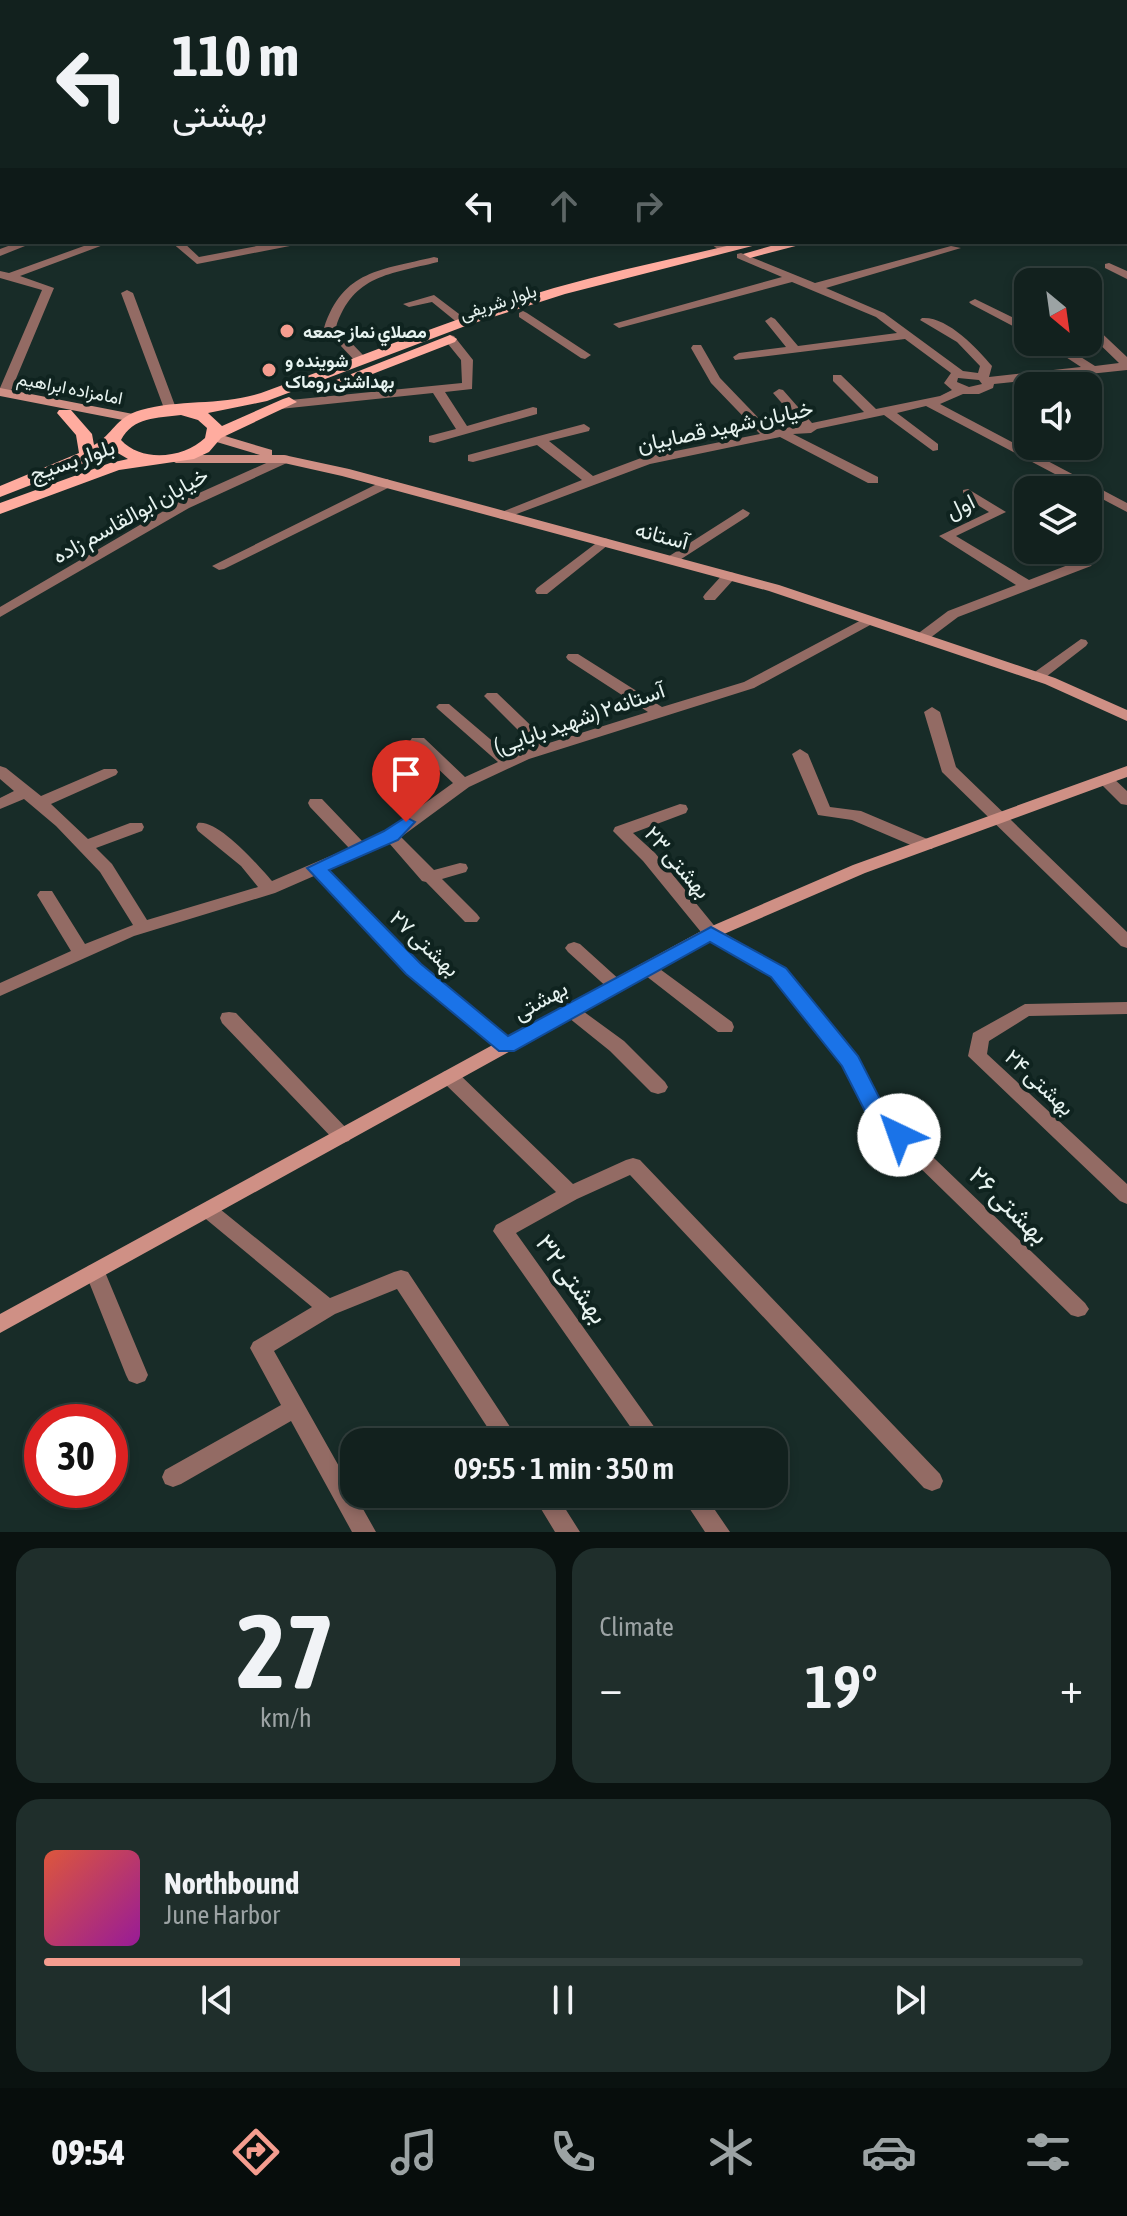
<!DOCTYPE html>
<meta charset="utf-8">
<style>
:root{--surface:#12211e;--page:#1f2e2b;--text:#f1f3f6;--muted:#9ca3a4;--line:#313e3c;--accent:#f59d8f}
body{margin:0;font-family:"Asap Condensed",Vazirmatn,sans-serif;background:var(--page);color:var(--text);height:100vh;display:flex;flex-direction:column;font-size:30px;white-space:nowrap}
*{box-sizing:border-box;margin:0}
p{font-size:26px;color:var(--muted)}
.icon{flex:none;width:44px;height:44px;fill:none;stroke:currentColor;stroke-width:2;stroke-linecap:round;stroke-linejoin:round}
.map{position:relative;height:1532px;overflow:hidden}
.sheet{display:flex;flex-direction:column;gap:16px;padding:16px;background:#0a1210;flex:1}
.sheet>*{flex:none}
.hud{position:absolute;left:0px;top:0px;width:1128px;height:244px;box-shadow:0 4px 12px #0003,0 0 0 2px var(--line);background:#12211e;color:var(--text);overflow:hidden}
.needle{width:52px;rotate:151deg}
.controls{position:absolute;left:1014px;top:268px;display:grid;gap:16px}
.controls a{display:grid;place-items:center;width:88px;height:88px;border-radius:16px;background:var(--surface);box-shadow:0 4px 12px #0003,0 0 0 2px var(--line);font-size:40px}
.speed{position:absolute;left:24px;top:1404px;display:flex;gap:16px;font-size:40px;font-weight:700;text-align:center}
.speed>*{display:grid;place-content:center;width:104px;height:104px;border-radius:50%;background:var(--surface);box-shadow:0 4px 12px #0003,0 0 0 2px var(--line);line-height:1}
.speed .limit{border:12px solid #d22;background:#fff;color:#111}
.pin{position:absolute;display:grid;place-items:center;width:68px;height:68px;color:#fff;margin:-82px -34px;border-radius:50% 50% 50% 0;rotate:-45deg;box-shadow:0 0 8px #0007}
.pin .icon{rotate:45deg}
.me{position:absolute;width:88px;margin:-44px;rotate:318deg;stroke-linejoin:round;filter:drop-shadow(0 0 6px #0008)}
.turn{display:flex;align-items:center;gap:28px;height:168px;padding:0 40px;font-size:36px}
.turn .icon{width:104px;height:104px;stroke-width:2.5}
.turn b{display:block;font-size:56px;line-height:68px}
.lanes{display:flex;align-items:center;height:76px;padding:0 40px;background:#0003;justify-content:center;gap:40px;direction:ltr}
.lanes .off{opacity:.35}
.big{font-size:60px;font-weight:600;line-height:1.1}
.sheet .tile{flex:1;display:flex;flex-direction:column;justify-content:center;gap:12px;min-width:0;padding:0 28px;border-radius:24px;background:var(--page)}
.sheet .dial{align-items:center;gap:0}
.dial b{font-size:104px;line-height:1}
.song{display:flex;align-items:center;gap:24px}
.cover{width:96px;height:96px;border-radius:12px;background:linear-gradient(135deg,hsl(10 70% 55%),hsl(300 70% 35%))}
.played{height:8px;border-radius:4px;background:linear-gradient(90deg,var(--accent) 40%,var(--line) 40%)}
.keys{display:flex;justify-content:space-around;direction:ltr}
.heat{display:flex;justify-content:space-between;align-items:center;font-size:44px;direction:ltr}
.sheet .tiles{flex:1;display:grid;gap:16px;grid-template-columns:1fr 1fr}
.tile:last-child{grid-column:span 2}
.trip{position:absolute;left:340px;top:1428px;width:448px;height:80px;border-radius:24px;background:var(--surface);box-shadow:0 4px 12px #0003,0 0 0 2px var(--line);font-weight:600;line-height:80px;text-align:center}
.tabs{display:flex;height:128px;justify-content:space-around;align-items:center;background:#070d0c;color:var(--muted)}
.tabs .icon{width:56px;height:56px}
.tabs .active{color:var(--accent)}
.tabs b{font-size:36px;color:var(--text)}
.map>svg:first-child{display:block}
</style>
<div class="map">
<svg width="1127" height="1532" viewBox="0 0 1127 1532">
<rect width="100%" height="100%" fill="#182c28"/>
<g fill="none" stroke-linecap="round" stroke-linejoin="round">
<path fill="#936b64" fill-rule="evenodd" d="M 8,0 L 17,0 L 18,2 L 9,2 Z
M 434,0 L 443,0 L 444,2 L 435,2 Z
M 649,0 L 657,0 L 658,2 L 650,2 Z
M 673,0 L 705,0 L 707,2 L 675,2 Z
M 921,0 L 931,0 L 932,2 L 922,2 Z
M 1013,0 L 1024,0 L 1025,2 L 1014,2 Z
M 1126,38 L 1127,38 L 1127,44 L 1126,44 Z
M 2,58 L 2,64 L 0,65 L 0,59 Z
M 1126,70 L 1127,70 L 1127,76 L 1126,76 Z
M 2,86 L 2,92 L 0,93 L 0,87 Z
M 1126,89 L 1127,89 L 1127,96 L 1126,96 Z
M 0,108 L 2,108 L 2,114 L 0,114 Z
M 1126,135 L 1127,135 L 1127,141 L 1126,141 Z
M 0,163 L 2,163 L 2,169 L 0,169 Z
M 0,192 L 2,192 L 2,198 L 0,198 Z
M 19,242 L 35,242 L 0,256 L 0,249 Z
M 95,242 L 106,244 L 20,276 L 54,288 L 10,393 L 8,396 L 0,396 L 0,388 L 42,290 L 0,278 L 0,271 L 9,273 Z
M 171,242 L 183,242 L 199,257 L 278,242 L 301,242 L 295,245 L 197,264 Z
M 708,242 L 721,242 L 732,250 L 722,252 Z
M 951,246 L 961,248 L 826,288 L 884,313 L 963,371 L 978,373 L 980,366 L 957,342 L 920,320 L 922,318 C 947,316 977,348 992,366 L 989,377 L 1081,367 L 1043,342 L 1057,342 L 1095,366 L 1119,363 L 1088,333 L 1088,323 L 1092,324 L 1127,357 L 1127,370 L 994,384 L 993,388 L 979,394 L 963,394 L 940,404 L 1127,503 L 1127,512 L 926,406 L 897,413 L 938,444 L 938,450 L 933,451 L 884,415 L 817,429 L 811,433 L 793,434 L 878,477 L 878,483 L 868,483 L 780,437 L 650,464 L 506,518 L 501,519 L 494,515 L 582,480 L 537,445 L 473,462 L 468,461 L 468,455 L 584,424 L 590,428 L 589,431 L 549,441 L 593,476 L 641,458 L 760,434 L 711,383 L 691,348 L 693,345 L 701,345 L 720,378 L 771,431 L 801,425 L 773,393 L 779,389 L 783,390 L 812,423 L 864,412 L 833,381 L 833,375 L 841,375 L 876,409 L 940,396 L 952,390 L 944,383 L 951,373 L 905,339 L 735,360 L 733,357 L 739,353 L 786,347 L 765,321 L 771,317 L 775,319 L 798,346 L 897,333 L 876,317 L 792,282 L 619,328 L 613,324 L 782,277 L 737,258 L 737,254 L 741,253 L 815,283 ZM 958,378 L 979,380 L 982,384 L 969,387 L 957,382 Z
M 434,257 L 438,258 L 438,262 C 390,274 353,275 336,327 L 364,356 L 364,362 L 356,362 L 324,328 C 343,270 381,270 434,257 Z
M 1109,263 L 1127,271 L 1127,279 L 1105,268 L 1105,264 Z
M 127,290 L 133,293 L 177,411 L 175,414 L 167,414 L 165,411 L 121,293 Z
M 434,295 L 467,320 L 467,324 L 459,324 L 432,302 L 409,307 L 403,304 Z
M 975,299 L 1028,325 L 1028,334 L 971,304 L 969,302 Z
M 523,311 L 527,313 L 591,355 L 585,359 L 581,358 L 519,317 L 519,313 Z
M 450,335 L 454,336 L 473,360 L 472,389 L 445,392 L 467,426 L 533,407 L 537,408 L 537,414 L 434,443 L 429,442 L 429,436 L 456,429 L 433,393 L 280,409 L 274,405 L 280,401 L 462,383 L 461,360 L 444,339 Z
M 284,455 L 289,456 L 289,462 L 189,508 L 0,617 L 0,607 L 179,502 Z
M 387,479 L 394,483 L 392,486 L 224,569 L 219,570 L 212,566 Z
M 968,489 L 1006,512 L 956,536 L 1029,580 L 1081,560 L 1086,559 L 1093,563 L 1091,566 L 958,617 L 926,641 L 916,641 L 914,638 L 916,635 L 948,611 L 1016,585 L 939,536 L 989,512 L 963,496 L 963,490 Z
M 743,509 L 750,513 L 748,516 L 675,563 L 670,564 L 663,560 Z
M 603,538 L 608,539 L 610,542 L 608,545 L 547,594 L 537,594 L 535,591 L 537,588 Z
M 729,572 L 734,573 L 736,576 L 734,579 L 715,600 L 705,600 L 703,597 L 705,594 L 724,573 Z
M 867,617 L 874,621 L 872,624 L 754,688 L 529,759 L 469,787 L 401,837 L 434,870 L 460,863 L 466,864 L 468,868 L 466,872 L 442,879 L 477,914 L 480,918 L 477,922 L 465,922 L 426,882 L 422,881 L 389,843 L 328,870 L 420,965 L 513,1041 L 515,1046 L 513,1051 L 499,1051 L 408,973 L 314,876 L 275,893 L 134,936 L 0,996 L 0,983 L 71,951 L 37,895 L 40,891 L 52,891 L 85,944 L 133,925 L 100,872 L 56,826 L 24,799 L 0,809 L 0,798 L 14,791 L 0,779 L 0,766 L 6,768 L 41,796 L 104,769 L 116,769 L 118,772 L 116,775 L 51,804 L 88,839 L 130,823 L 142,823 L 144,827 L 142,831 L 96,848 L 112,864 L 147,920 L 258,887 L 241,866 L 198,831 L 196,827 L 198,823 C 218,819 259,866 272,881 L 349,848 L 310,807 L 308,803 L 310,799 L 322,799 L 363,842 L 385,832 L 453,783 L 412,744 L 410,741 L 412,738 L 424,738 L 465,777 L 498,762 L 439,710 L 436,707 L 439,704 L 449,704 L 510,756 L 535,747 L 484,696 L 487,693 L 497,693 L 549,743 L 648,712 L 568,660 L 566,657 L 568,654 L 578,654 L 662,707 L 744,682 Z
M 1081,639 L 1086,640 L 1088,643 L 1086,646 L 1042,680 L 1032,680 L 1029,677 L 1032,674 Z
M 932,707 L 940,712 L 956,767 L 1127,932 L 1127,948 L 1121,946 L 942,772 L 924,712 Z
M 800,749 L 808,754 L 830,807 L 861,811 L 932,841 L 934,845 L 932,849 L 920,849 L 852,820 L 818,815 L 792,754 Z
M 1105,774 L 1111,776 L 1127,791 L 1127,805 L 1121,804 L 1099,782 L 1097,779 Z
M 680,804 L 686,805 L 688,809 L 686,813 L 633,833 L 655,853 L 717,929 L 784,968 L 858,1057 L 884,1110 L 1085,1303 L 1089,1309 L 1085,1315 L 1078,1317 L 1071,1315 L 870,1119 L 843,1065 L 772,976 L 705,937 L 643,861 L 613,831 L 615,827 Z
M 574,942 L 580,944 L 622,982 L 625,986 L 622,990 L 610,990 L 568,952 L 565,948 L 568,944 Z
M 647,962 L 653,964 L 732,1022 L 734,1027 L 732,1032 L 718,1032 L 641,972 L 638,968 L 641,964 Z
M 1127,1002 L 1127,1014 L 1029,1016 L 989,1041 L 987,1054 L 1127,1184 L 1127,1204 L 1120,1201 L 968,1056 L 973,1033 L 1025,1004 Z
M 570,1004 L 576,1006 L 624,1041 L 665,1082 L 668,1087 L 665,1092 L 658,1094 L 651,1092 L 610,1051 L 564,1014 L 561,1010 L 564,1006 Z
M 229,1012 L 236,1013 L 349,1131 L 352,1136 L 349,1141 L 342,1143 L 335,1141 L 222,1023 L 220,1018 L 222,1013 Z
M 450,1070 L 457,1072 L 573,1184 L 626,1160 L 633,1158 L 640,1160 L 940,1474 L 943,1481 L 940,1488 L 932,1491 L 924,1488 L 630,1175 L 577,1199 L 516,1233 L 665,1442 L 641,1442 L 493,1231 L 496,1225 L 556,1192 L 443,1082 L 441,1077 L 443,1072 Z
M 208,1202 L 215,1205 L 330,1298 L 394,1272 L 401,1270 L 408,1272 L 520,1442 L 497,1442 L 397,1289 L 335,1314 L 274,1351 L 376,1532 L 352,1532 L 291,1421 L 181,1484 L 173,1487 L 165,1484 L 162,1477 L 165,1470 L 281,1405 L 250,1348 L 253,1342 L 312,1307 L 201,1215 L 198,1210 L 201,1205 Z
M 95,1264 L 102,1266 L 105,1272 L 148,1375 L 145,1381 L 137,1384 L 129,1381 L 126,1375 L 85,1272 L 88,1266 Z
M 532,1494 L 556,1494 L 580,1532 L 555,1532 Z
M 680,1494 L 704,1494 L 730,1532 L 705,1532 Z"/>
<path fill="#cf9085" fill-rule="evenodd" d="M 0,46 L 2,47 L 2,53 L 0,52 Z
M 1126,127 L 1127,127 L 1127,134 L 1126,134 Z
M 0,141 L 2,141 L 2,147 L 0,147 Z
M 0,388 L 133,414 L 139,418 L 133,422 L 0,396 Z
M 215,433 L 272,450 L 272,455 L 284,455 L 349,469 L 779,585 L 1055,678 L 1127,710 L 1127,721 L 1045,684 L 769,591 L 342,476 L 284,463 L 176,463 L 169,459 L 176,455 L 260,455 L 210,440 L 209,437 Z
M 1127,766 L 1127,777 L 865,873 L 717,937 L 0,1333 L 0,1314 L 705,929 L 853,865 Z"/>
<path fill="#ffac9f" fill-rule="evenodd" d="M 1126,157 L 1127,157 L 1127,165 L 1126,165 Z
M 744,242 L 768,242 L 565,294 L 468,325 L 267,401 L 208,413 L 222,426 L 283,399 L 289,397 L 297,402 L 221,438 L 209,452 L 194,459 L 119,470 L 0,514 L 0,503 L 110,463 L 128,459 L 111,449 L 72,469 L 0,497 L 0,486 L 79,453 L 76,435 L 57,413 L 59,410 L 71,410 L 92,434 L 94,445 C 114,434 114,418 141,410 C 180,399 222,406 261,393 C 359,358 454,317 554,288 C 617,270 681,257 744,242 ZM 181,415 L 198,420 L 207,428 L 205,438 C 184,458 142,463 121,440 C 133,417 157,418 181,415 Z
M 785,242 L 811,242 L 750,258 L 743,254 Z
M 450,335 L 457,339 L 455,342 L 339,387 L 334,389 L 326,384 Z"/>
</g>
<path fill="#1a73e8" stroke="#114b97" stroke-width="2" d="M 406,817 L 415,822 L 398,840 L 329,870 L 421,964 L 508,1036 L 711,927 L 786,968 L 858,1056 L 885,1109 L 910,1135 L 907,1141 L 891,1141 L 869,1119 L 842,1066 L 771,977 L 710,942 L 514,1051 L 499,1051 L 406,974 L 307,868 L 384,831 Z"/>
<g fill="#f59d8f" stroke="#0f231f" stroke-width="3">
<circle cx="287" cy="331" r="8"/>
<circle cx="269" cy="370" r="8"/>
</g>
<g text-anchor="middle" dominant-baseline="central" stroke-width="8" stroke-linejoin="round" paint-order="stroke">
<g font-size="18" fill="#e7f3f0" stroke="#0f231f">
<text transform="translate(498 302) rotate(-18)">بلوار شریفی</text>
<text transform="translate(70 388) rotate(11)">امامزاده ابراهیم</text>
</g>
<g font-size="18" font-weight="bold" fill="#e7f3f0" stroke="#0f231f" text-anchor="start">
<text x="303" y="331">مصلاي نماز جمعه</text>
<text x="285" y="360">شوینده و<tspan x="285" dy="21">بهداشتی روماک</tspan></text>
</g>
<g font-size="22" fill="#e7f3f0" stroke="#0f231f">
<text transform="translate(725 426) rotate(-12)">خیابان شهید قصابیان</text>
<text transform="translate(72 460) rotate(-19)">بلوار بسیج</text>
<text transform="translate(960 506) rotate(-26)">اول</text>
<text transform="translate(130 515) rotate(-29)">خیابان ابوالقاسم زاده</text>
<text transform="translate(662 535) rotate(15)">آستانه</text>
<text transform="translate(579 718) rotate(-19)">آستانه۲ (شهید بابایی)</text>
<text transform="translate(678 862) rotate(49)">بهشتی ۲۳</text>
<text transform="translate(425 943) rotate(43)">بهشتی ۲۷</text>
<text transform="translate(540 1000) rotate(-29)">بهشتی</text>
<text transform="translate(1040 1082) rotate(43)">بهشتی ۲۴</text>
</g>
<g font-size="26" fill="#e7f3f0" stroke="#0f231f">
<text transform="translate(1009 1205) rotate(44)">بهشتی ۲۶</text>
<text transform="translate(572 1279) rotate(54)">بهشتی ۳۲</text>
</g>
</g>
</svg>
<div class="controls">
<a><svg class="needle" viewBox="-14 -14 28 28"><path d="M0-13l5 13h-10z" fill="#e53935"/><path d="M0 13l5-13h-10z" fill="#9ca3a4"/></svg></a>
<a><svg class="icon" aria-label="sound" viewBox="0 0 24 24"><path d="M4 9h4l5-4v14l-5-4H4zM17 9q2 3 0 6"/></svg></a>
<a><svg class="icon" aria-label="layers" viewBox="0 0 24 24"><path d="M12 4l9 5-9 5-9-5zM3 14l9 5 9-5"/></svg></a>
</div>
<div class="speed"><div class="limit">30</div></div>
<div class="pin" style="left:406px;top:822px;background:#d93025"><svg class="icon" aria-label="arrive" viewBox="0 0 24 24"><path d="M6 21V4h12l-3 4 3 4H6"/></svg></div>
<svg class="me" style="left:899px;top:1135px" viewBox="-20 -20 40 40"><circle r="19" fill="#fff"/><path d="M0-13L10 11 0 6-10 11z" fill="#1a73e8"/></svg>
<div class="trip">09:55 · 1 min · 350 m</div>
<div class="hud">
<div class="turn"><svg class="icon" aria-label="left" viewBox="0 0 24 24"><path d="M17 20v-9H6M10 6l-5 5 5 5"/></svg><div><b>110 m</b>بهشتی</div></div>
<div class="lanes"><svg class="icon" aria-label="left" viewBox="0 0 24 24"><path d="M17 20v-9H6M10 6l-5 5 5 5"/></svg><svg class="icon off" aria-label="ahead" viewBox="0 0 24 24"><path d="M12 20V5M6 11l6-6 6 6"/></svg><svg class="icon off" aria-label="right" viewBox="0 0 24 24"><path d="M7 20v-9h11M14 6l5 5-5 5"/></svg></div>
</div>
</div>
<section class="sheet">
<div class="tiles">
<div class="tile dial"><b>27</b><p>km/h</p></div>
<div class="tile"><p>Climate</p>
<div class="heat"><a>−</a><b class="big">19°</b><a>+</a></div>
</div>
<div class="tile">
<div class="song"><i class="cover"></i><div><b>Northbound</b><p>June Harbor</p></div></div>
<div class="played"></div>
<div class="keys"><svg class="icon" aria-label="previous" viewBox="0 0 24 24"><path d="M18 5L8 12l10 7zM5 5v14"/></svg><svg class="icon" aria-label="pause" viewBox="0 0 24 24"><path d="M8 5v14M16 5v14"/></svg><svg class="icon" aria-label="next" viewBox="0 0 24 24"><path d="M6 5l10 7-10 7zM19 5v14"/></svg></div>
</div>
</div>
</section>
<nav class="tabs">
<b>09:54</b>
<svg class="icon active" aria-label="directions" viewBox="0 0 24 24"><path d="M12 3l9 9-9 9-9-9zM9 14v-3h6M13 9l2 2-2 2"/></svg>
<svg class="icon" aria-label="music" viewBox="0 0 24 24"><path d="M9 18V5l10-2v13"/><circle cx="6" cy="18" r="3"/><circle cx="16" cy="16" r="3"/></svg>
<svg class="icon" aria-label="phone" viewBox="0 0 24 24"><path d="M5 4h4l2 5-3 2q2 4 5 5l2-3 5 2v4C11 20 4 13 5 4z"/></svg>
<svg class="icon" aria-label="climate" viewBox="0 0 24 24"><path d="M12 3v18M4 7l16 10M4 17L20 7"/></svg>
<svg class="icon" aria-label="car" viewBox="0 0 24 24"><path d="M5 17H2v-5l4-1 3-4h7l3 4 3 1v5h-3M9 17h6M6 11h13"/><circle cx="7" cy="17" r="2"/><circle cx="17" cy="17" r="2"/></svg>
<svg class="icon" aria-label="filters" viewBox="0 0 24 24"><path d="M4 7h16M4 17h16"/><circle cx="9" cy="7" r="2"/><circle cx="15" cy="17" r="2"/></svg>
</nav>
